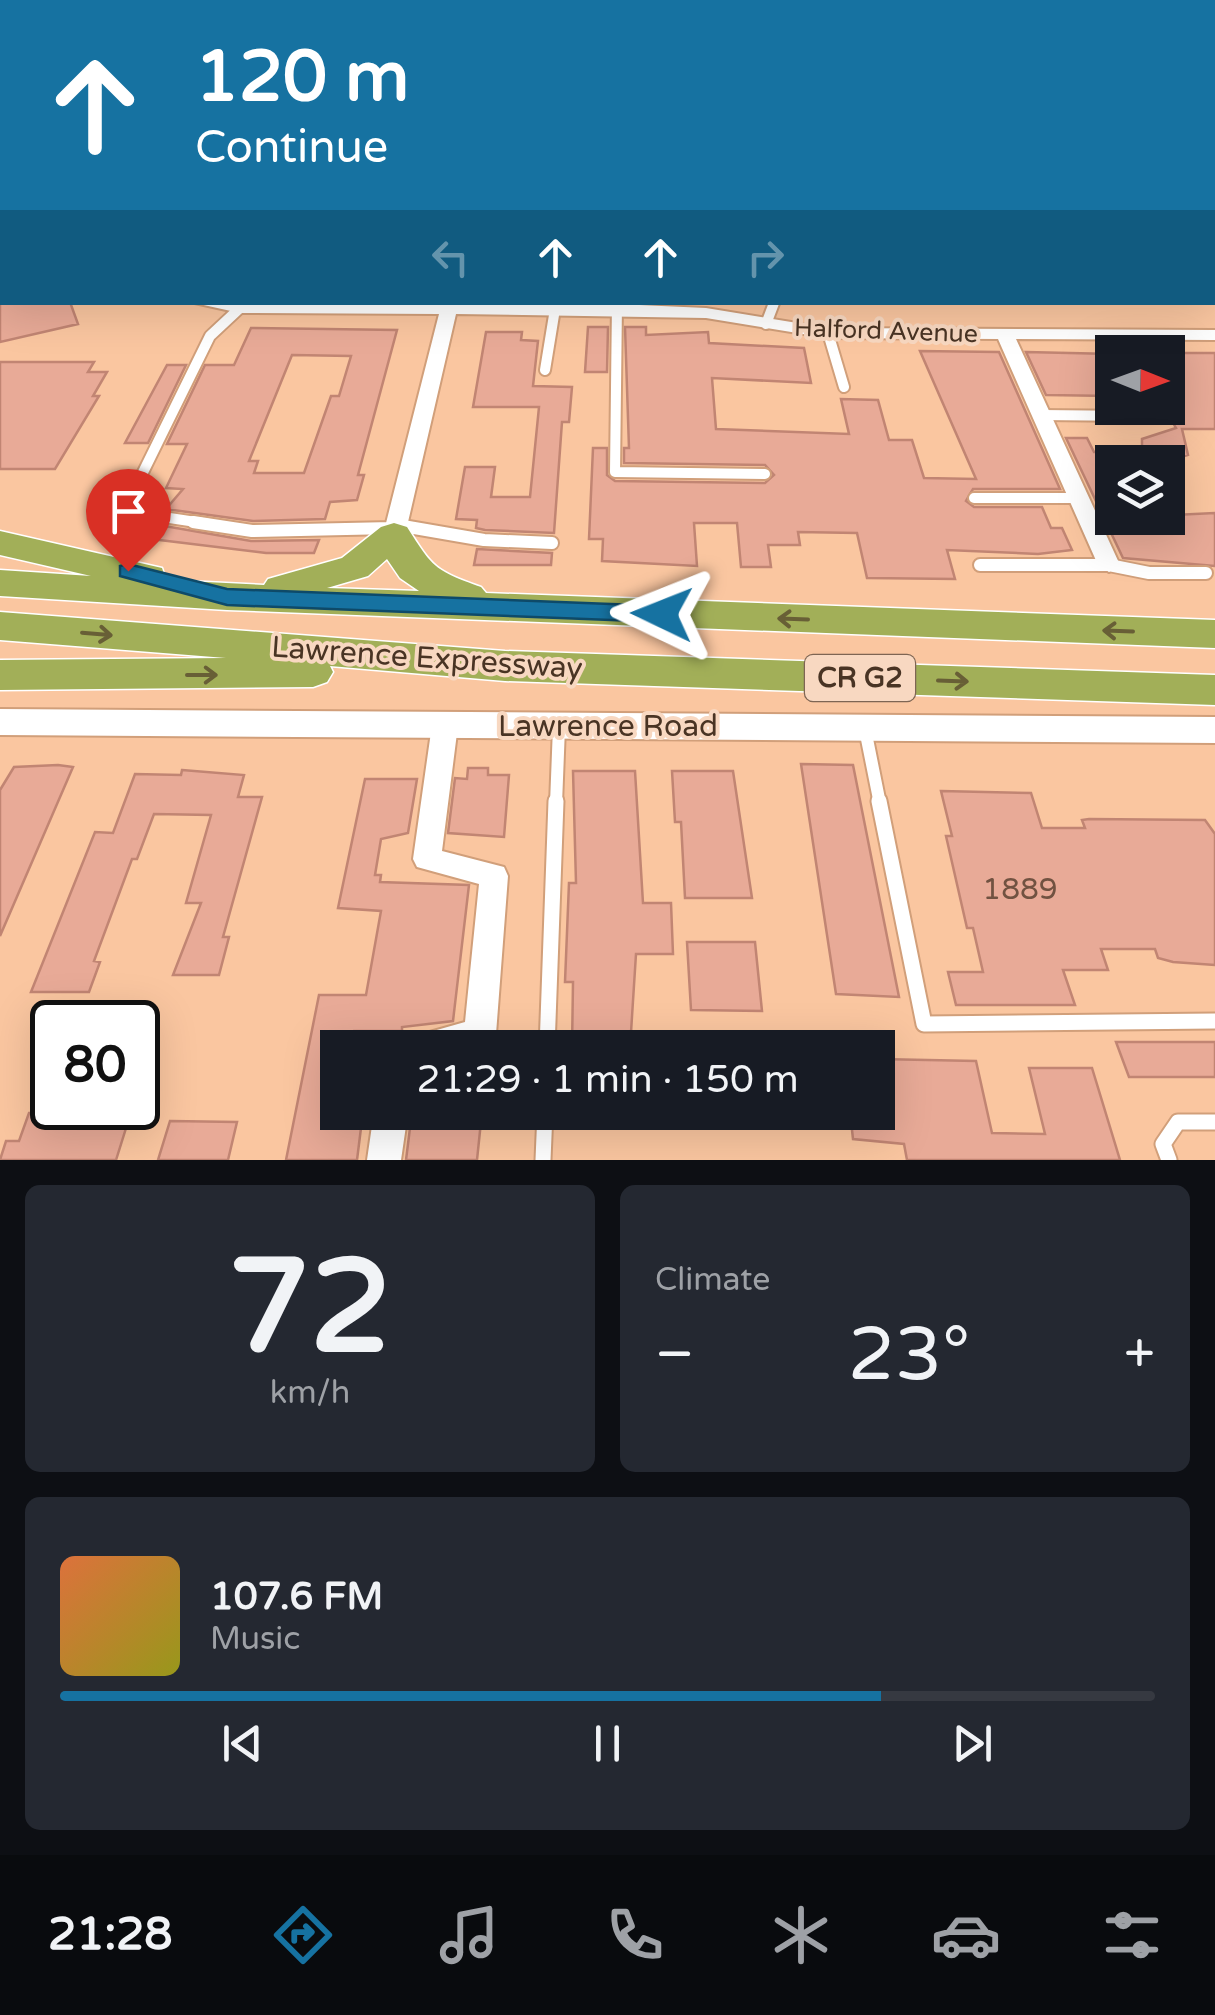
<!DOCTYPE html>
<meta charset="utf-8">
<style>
:root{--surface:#171b24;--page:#242831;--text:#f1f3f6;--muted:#9ea1a6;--line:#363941;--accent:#1672a1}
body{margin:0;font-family:"Varela Round",sans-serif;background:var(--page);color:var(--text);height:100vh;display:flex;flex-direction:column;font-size:38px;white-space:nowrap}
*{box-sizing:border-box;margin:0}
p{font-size:32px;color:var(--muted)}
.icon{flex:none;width:55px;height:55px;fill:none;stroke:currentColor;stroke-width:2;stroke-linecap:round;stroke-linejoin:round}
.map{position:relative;height:1160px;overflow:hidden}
.details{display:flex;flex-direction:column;gap:25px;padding:25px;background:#0d0f14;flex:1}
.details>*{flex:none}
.top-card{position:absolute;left:0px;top:0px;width:1215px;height:305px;box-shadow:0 10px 40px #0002;background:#1672a1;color:#fff;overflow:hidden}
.needle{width:65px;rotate:91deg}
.fabs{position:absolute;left:1095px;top:335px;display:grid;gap:20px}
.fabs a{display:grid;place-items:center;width:90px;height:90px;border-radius:0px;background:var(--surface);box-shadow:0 10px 40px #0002;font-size:50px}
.speed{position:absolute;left:30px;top:1000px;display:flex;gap:20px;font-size:50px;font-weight:700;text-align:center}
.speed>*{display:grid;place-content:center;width:130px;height:130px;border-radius:50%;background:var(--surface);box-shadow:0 10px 40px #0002;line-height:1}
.speed .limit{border:5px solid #111;border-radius:15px;background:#fff;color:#111}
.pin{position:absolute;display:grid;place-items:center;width:85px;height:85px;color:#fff;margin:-102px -42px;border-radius:50% 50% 50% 0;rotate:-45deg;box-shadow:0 0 10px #0007}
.pin .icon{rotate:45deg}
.me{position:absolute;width:110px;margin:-55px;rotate:272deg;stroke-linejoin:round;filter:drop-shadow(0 0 8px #0008)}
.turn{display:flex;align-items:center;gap:35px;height:210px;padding:0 30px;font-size:45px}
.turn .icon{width:130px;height:130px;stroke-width:2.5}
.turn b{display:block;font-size:70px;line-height:85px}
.lanes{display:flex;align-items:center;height:95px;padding:0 30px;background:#0003;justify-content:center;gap:50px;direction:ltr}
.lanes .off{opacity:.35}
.big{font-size:75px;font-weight:600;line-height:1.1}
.details .widget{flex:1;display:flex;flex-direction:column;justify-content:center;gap:15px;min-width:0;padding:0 35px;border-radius:15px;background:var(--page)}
.details .dial{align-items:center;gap:0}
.dial b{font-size:130px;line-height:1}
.song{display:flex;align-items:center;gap:30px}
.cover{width:120px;height:120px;border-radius:15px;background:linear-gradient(135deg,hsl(20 70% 55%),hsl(60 70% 35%))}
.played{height:10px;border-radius:5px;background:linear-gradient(90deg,var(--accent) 75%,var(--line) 75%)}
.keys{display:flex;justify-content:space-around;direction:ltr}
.heat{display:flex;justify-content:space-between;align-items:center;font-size:55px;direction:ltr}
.details .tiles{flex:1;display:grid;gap:25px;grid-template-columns:1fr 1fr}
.widget:last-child{grid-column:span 2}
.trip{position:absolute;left:320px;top:1030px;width:575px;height:100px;border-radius:0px;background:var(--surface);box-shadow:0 10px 40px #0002;font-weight:600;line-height:100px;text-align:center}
.tab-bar{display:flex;height:160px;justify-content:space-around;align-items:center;background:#090b0e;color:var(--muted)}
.tab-bar .icon{width:70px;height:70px}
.tab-bar .on{color:var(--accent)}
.tab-bar b{font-size:45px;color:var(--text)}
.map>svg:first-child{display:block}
</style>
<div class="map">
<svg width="1215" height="1160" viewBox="0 0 1215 1160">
<rect width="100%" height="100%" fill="#fac6a0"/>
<path fill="#d795ab" d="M 643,1038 L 769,1039 L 770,1047 L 643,1047 Z
M 644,1113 L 776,1113 L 778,1126 L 644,1124 Z"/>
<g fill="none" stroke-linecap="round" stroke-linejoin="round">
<path stroke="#c0afeb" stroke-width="4" d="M 839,0 L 848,2
M 1080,2 L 1215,2"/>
</g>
<path fill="#e8aa97" stroke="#c18573" stroke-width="2.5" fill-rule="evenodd" d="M 0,302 L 70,302 L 78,324 L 0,342 Z
M 588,327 L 608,327 L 607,372 L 585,372 Z
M 625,327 L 646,327 L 646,335 L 708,332 L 709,343 L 804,348 L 811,383 L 712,378 L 716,429 L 849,434 L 841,399 L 878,400 L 889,440 L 912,440 L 924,478 L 976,479 L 920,351 L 999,352 L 1060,489 L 973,489 L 966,501 L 974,507 L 1042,507 L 1051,528 L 1062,528 L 1072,550 L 1038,554 L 947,550 L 955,579 L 867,578 L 857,533 L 798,532 L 800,545 L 768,545 L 771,567 L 741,567 L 737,523 L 694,523 L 697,566 L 602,561 L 603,539 L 589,539 L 593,448 L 607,448 L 607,475 L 615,481 L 765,483 L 774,475 L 765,465 L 624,463 L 624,448 L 629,448 Z
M 251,328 L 397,330 L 358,475 L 364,475 L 357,500 L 330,502 L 325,519 L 253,521 L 166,509 L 183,489 L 166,488 L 187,444 L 167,444 L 205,365 L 234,365 ZM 292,355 L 351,356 L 339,396 L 331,396 L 304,473 L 254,473 L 258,461 L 249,461 Z
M 486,332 L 522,332 L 521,340 L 538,341 L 533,386 L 572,387 L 569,422 L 562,422 L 554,533 L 485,530 L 476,528 L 477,520 L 456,519 L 465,467 L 495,467 L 491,497 L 530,497 L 539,407 L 473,407 Z
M 1026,352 L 1112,354 L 1112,396 L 1046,395 Z
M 1168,353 L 1215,353 L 1215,429 L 1182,429 L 1188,455 L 1175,459 L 1142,452 L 1142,439 L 1176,428 L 1168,414 Z
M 0,362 L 94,362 L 88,372 L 107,372 L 93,396 L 99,396 L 55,469 L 0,469 Z
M 167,365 L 186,365 L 148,443 L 125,443 Z
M 1066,438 L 1087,438 L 1094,452 L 1112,452 L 1112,518 L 1215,513 L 1215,566 L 1123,558 Z
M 153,524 L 251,541 L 319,540 L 314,553 L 266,553 L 143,538 Z
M 477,549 L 552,553 L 551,565 L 474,565 Z
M 801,764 L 853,765 L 899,997 L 836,994 Z
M 58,765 L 73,767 L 0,936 L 0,790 L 14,767 Z
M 468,768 L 488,768 L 488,775 L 509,775 L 504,837 L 448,833 L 455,778 L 467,779 Z
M 182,770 L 244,775 L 238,797 L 262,797 L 223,937 L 229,937 L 219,975 L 173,975 L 201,903 L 186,903 L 211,815 L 154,814 L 137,859 L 132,859 L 94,961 L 100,962 L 89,992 L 31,992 L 95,832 L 113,833 L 135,774 L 181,775 Z
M 573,771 L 635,771 L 643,903 L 671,903 L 673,954 L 636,954 L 630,1048 L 572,1048 L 573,982 L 565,982 L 569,883 L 576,883 Z
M 672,771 L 733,771 L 752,898 L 685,898 L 681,822 L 675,822 Z
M 365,779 L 417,779 L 408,833 L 381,839 L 375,875 L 381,875 L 380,882 L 469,885 L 453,1021 L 402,1027 L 402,1031 L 354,1031 L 345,1048 L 338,1048 L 338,1112 L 363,1112 L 357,1160 L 286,1160 L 319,995 L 366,995 L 381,911 L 338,908 Z
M 941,791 L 1031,793 L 1042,828 L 1085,828 L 1082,820 L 1089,819 L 1205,820 L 1215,834 L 1215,965 L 1173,962 L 1158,958 L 1155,949 L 1101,949 L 1108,970 L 1063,970 L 1075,1005 L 956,1005 L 948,972 L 983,972 L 973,928 L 967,928 L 946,836 L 952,836 Z
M 687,942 L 755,942 L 762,1011 L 691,1010 Z
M 1116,1042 L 1215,1042 L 1215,1077 L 1129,1077 Z
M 878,1059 L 976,1061 L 992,1133 L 1045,1134 L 1029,1068 L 1092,1068 L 1120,1160 L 907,1160 L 904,1144 L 853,1139 L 850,1112 L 878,1112 Z
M 97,1109 L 132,1109 L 116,1160 L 0,1160 L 6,1141 L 19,1141 L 29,1113 L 96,1113 Z
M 412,1112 L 482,1112 L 477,1160 L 406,1160 Z
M 170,1121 L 237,1122 L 228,1160 L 158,1160 Z"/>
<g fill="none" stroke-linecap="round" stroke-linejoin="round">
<g stroke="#d19f7a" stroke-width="9">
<path id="service-far4" d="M 379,0 L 409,2"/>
</g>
<g stroke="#d19f7a" stroke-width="10">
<path id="service-far3" d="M 617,306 L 617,302
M 773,306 L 775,302"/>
</g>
<g stroke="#d19f7a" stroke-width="14">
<path id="service-far2" d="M 617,303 L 615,472 L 765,474
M 766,324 L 774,303
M 828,333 L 844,387
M 545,370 L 555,309
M 1041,415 L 1136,416
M 974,498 L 1079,498
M 209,524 L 124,511 L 210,336 L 240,308"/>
</g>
<g stroke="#d19f7a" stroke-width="16">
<path id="service-far1" d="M 193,522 L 252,531 L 392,528
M 397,525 L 484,540 L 552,543
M 980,565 L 1109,565 L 1149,573 L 1206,573
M 865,729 L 880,804
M 556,804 L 559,727"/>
</g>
<g stroke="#d19f7a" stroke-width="19">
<path id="service" d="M 879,801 L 924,1024 L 1215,1021
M 547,1048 L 556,801
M 543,1160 L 545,1112
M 1169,1160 L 1163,1144 L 1178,1122 L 1215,1122"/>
</g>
<g stroke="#d19f7a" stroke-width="4">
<path id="minor" d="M 0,63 L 2,63 L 2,69 L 0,69 Z
M 1212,73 L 1215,73 L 1215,81 L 1212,81 Z
M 0,181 L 2,181 L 2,189 L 0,189 Z
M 1212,181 L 1215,182 L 1215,191 L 1212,191 Z
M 190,302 L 617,304 L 706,308 L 828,328 L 1215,330 L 1215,340 L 1016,339 L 1120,565 L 1109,572 L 1098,565 L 998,339 L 828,338 L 706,318 L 456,314 L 405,535 L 394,542 L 383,535 L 439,314 L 240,313 Z
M 445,715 L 454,718 L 458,725 L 442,851 L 504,867 L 508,876 L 496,1034 L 491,1045 L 485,1048 L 407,1048 L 412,1037 L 465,1022 L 479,884 L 417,867 L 413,859 L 432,725 L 436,718 Z
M 374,1112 L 408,1112 L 401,1160 L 367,1160 Z"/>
</g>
<g stroke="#d19f7a" stroke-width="4">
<path id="tertiary" d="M 0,709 L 1215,717 L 1215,743 L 0,735 Z"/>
</g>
<g stroke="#fff" stroke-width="3">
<path id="trunk" d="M 394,523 L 407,527 C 433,568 434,570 481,587 L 486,593 L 1215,620 L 1215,648 L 227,610 L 0,596 L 0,570 L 91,576 L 0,555 L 0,531 L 162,568 L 166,580 L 264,585 L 268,579 L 342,558 L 381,527 ZM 387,559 L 400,578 L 419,591 L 327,588 L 368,576 Z
M 0,612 L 505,651 L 1215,675 L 1215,705 L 505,681 L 330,666 L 333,672 L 327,682 L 313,687 L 0,690 L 0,660 L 226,658 L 0,640 Z"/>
</g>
<use href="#service-far4" stroke="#fff" stroke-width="6"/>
<use href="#service-far3" stroke="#fff" stroke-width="8"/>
<use href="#service-far2" stroke="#fff" stroke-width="10"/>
<use href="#service-far1" stroke="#fff" stroke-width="12"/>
<use href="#service" stroke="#fff" stroke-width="15"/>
<use href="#minor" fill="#fff" fill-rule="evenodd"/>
<use href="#tertiary" fill="#fff" fill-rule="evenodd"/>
<use href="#trunk" fill="#a2af58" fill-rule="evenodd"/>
</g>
<defs><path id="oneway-shaft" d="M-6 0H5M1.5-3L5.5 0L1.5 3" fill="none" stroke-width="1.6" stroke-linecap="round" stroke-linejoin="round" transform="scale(2.5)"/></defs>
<g stroke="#685f36">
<use href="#oneway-shaft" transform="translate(793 619) rotate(-178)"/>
<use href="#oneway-shaft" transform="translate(1118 631) rotate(-178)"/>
<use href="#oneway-shaft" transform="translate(97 634) rotate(5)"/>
<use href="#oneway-shaft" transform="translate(202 675)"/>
<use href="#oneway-shaft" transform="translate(953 681) rotate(2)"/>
</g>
<path fill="#1672a1" stroke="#0e4a69" stroke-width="2.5" d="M 128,564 L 227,589 L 662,606 L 673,614 L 662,622 L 227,605 L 120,576 L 120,566 Z"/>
<g text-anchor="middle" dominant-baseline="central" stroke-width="8" stroke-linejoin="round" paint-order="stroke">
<g font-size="25" fill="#493424" stroke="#f8d8c1">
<text transform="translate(886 331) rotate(2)">Halford Avenue</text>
</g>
<rect fill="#f8d8c1" stroke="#7e6553" stroke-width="2.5" x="805" y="655" width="110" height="46" rx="8"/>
<g font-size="28" font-weight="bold" fill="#493424">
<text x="860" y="678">CR G2</text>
</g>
<g font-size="30" fill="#493424" stroke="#f8d8c1">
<text transform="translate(427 658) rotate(4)">Lawrence Expressway</text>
<text x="608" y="726">Lawrence Road</text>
</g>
<g font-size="30" fill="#715241">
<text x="1020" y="889">1889</text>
</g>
</g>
</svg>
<div class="fabs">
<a><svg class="needle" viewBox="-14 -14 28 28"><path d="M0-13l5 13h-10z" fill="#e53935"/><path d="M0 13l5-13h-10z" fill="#9ea1a6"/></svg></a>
<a><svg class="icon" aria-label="layers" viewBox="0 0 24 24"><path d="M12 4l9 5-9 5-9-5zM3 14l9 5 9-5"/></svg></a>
</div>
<div class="speed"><div class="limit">80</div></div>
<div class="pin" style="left:128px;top:571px;background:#d93025"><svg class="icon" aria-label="arrive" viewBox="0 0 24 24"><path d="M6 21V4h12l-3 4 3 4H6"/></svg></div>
<svg class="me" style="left:662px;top:614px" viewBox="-20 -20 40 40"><path d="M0-17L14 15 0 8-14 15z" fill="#1672a1" stroke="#fff" stroke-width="4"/></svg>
<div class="trip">21:29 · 1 min · 150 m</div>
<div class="top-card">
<div class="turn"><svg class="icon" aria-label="ahead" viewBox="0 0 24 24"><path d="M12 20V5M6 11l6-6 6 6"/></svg><div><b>120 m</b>Continue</div></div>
<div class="lanes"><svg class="icon off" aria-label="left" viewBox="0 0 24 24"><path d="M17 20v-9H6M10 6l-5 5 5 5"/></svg><svg class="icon" aria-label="ahead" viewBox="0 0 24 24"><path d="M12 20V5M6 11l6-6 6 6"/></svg><svg class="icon" aria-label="ahead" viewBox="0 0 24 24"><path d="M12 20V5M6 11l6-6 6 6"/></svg><svg class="icon off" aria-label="right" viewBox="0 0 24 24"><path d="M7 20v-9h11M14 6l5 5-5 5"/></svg></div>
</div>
</div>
<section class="details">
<div class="tiles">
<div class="widget dial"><b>72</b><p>km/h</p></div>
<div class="widget"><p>Climate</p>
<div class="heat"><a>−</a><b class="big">23°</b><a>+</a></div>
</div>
<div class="widget">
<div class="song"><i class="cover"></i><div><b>107.6 FM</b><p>Music</p></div></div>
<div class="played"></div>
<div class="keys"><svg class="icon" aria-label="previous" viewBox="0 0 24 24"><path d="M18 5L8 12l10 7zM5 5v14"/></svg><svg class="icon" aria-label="pause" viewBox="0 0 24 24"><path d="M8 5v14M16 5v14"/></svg><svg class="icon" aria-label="next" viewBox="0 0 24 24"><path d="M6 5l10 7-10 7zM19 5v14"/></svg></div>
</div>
</div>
</section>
<nav class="tab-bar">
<b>21:28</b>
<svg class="icon on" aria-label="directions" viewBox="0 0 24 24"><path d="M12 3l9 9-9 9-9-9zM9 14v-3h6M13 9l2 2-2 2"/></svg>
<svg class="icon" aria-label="music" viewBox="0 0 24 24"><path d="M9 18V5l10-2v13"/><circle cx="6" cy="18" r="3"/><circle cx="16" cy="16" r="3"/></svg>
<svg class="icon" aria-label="phone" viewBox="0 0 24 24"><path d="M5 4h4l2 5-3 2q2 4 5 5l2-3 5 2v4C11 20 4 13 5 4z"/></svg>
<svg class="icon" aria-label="climate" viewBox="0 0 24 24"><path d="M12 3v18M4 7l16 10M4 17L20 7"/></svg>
<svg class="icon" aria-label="car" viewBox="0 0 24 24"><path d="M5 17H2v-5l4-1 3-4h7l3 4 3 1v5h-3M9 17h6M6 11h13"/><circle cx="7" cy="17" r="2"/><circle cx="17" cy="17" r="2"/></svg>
<svg class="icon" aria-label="filters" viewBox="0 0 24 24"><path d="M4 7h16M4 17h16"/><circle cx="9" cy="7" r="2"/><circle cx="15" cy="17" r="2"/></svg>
</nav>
